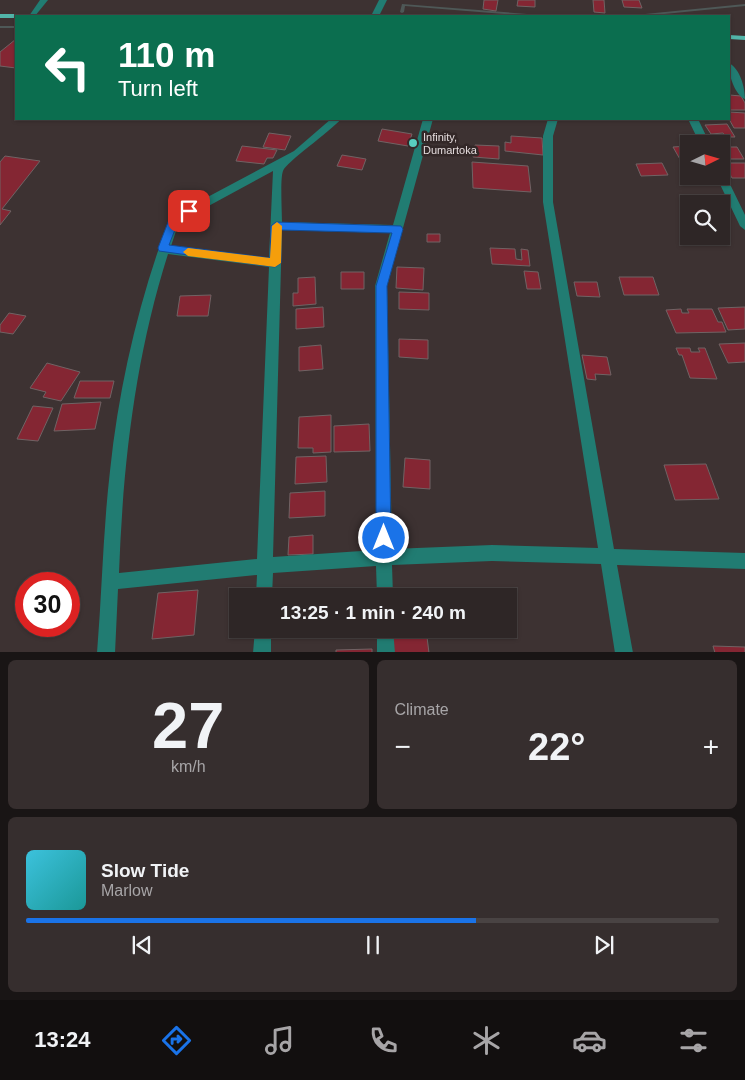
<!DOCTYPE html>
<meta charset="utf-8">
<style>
:root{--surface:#2e2626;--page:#362e2e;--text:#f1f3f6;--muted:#a7a5a7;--line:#494343;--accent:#1a73e8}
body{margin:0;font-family:Helvetica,sans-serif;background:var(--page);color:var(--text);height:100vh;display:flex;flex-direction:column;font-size:19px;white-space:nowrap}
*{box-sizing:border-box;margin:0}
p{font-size:16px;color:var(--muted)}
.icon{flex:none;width:28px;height:28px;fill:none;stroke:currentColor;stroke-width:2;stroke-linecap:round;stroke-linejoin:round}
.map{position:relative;height:652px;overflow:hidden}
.panel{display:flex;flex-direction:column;gap:8px;padding:8px;background:#191515;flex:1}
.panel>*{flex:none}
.hud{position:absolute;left:15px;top:15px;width:715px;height:105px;border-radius:0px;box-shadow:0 1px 4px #0004,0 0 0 1px var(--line);background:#0b6e4f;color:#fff;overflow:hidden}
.needle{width:32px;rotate:85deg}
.fabs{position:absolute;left:680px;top:135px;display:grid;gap:10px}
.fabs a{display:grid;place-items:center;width:50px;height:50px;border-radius:0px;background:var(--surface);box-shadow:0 1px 4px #0004,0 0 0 1px var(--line);font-size:25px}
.speed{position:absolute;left:15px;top:572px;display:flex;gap:10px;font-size:25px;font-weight:700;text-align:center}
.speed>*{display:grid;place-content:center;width:65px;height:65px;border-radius:50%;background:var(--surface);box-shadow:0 1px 4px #0004,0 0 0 1px var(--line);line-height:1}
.speed .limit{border:8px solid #d22;background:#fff;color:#111}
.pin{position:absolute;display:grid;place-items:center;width:42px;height:42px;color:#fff;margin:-21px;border-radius:10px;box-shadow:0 2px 8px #0006}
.me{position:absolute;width:55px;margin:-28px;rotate:0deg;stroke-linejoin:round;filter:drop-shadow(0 0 4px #0008)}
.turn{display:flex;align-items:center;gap:18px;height:105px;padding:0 20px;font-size:22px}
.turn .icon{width:65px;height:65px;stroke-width:2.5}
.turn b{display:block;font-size:35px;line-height:42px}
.big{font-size:38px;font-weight:800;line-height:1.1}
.panel .tile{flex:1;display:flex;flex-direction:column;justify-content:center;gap:8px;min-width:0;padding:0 18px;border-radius:8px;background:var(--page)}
.panel .dial{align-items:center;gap:0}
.dial b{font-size:65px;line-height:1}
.song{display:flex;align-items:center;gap:15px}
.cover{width:60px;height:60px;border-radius:8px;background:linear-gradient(135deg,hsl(190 70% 55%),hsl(180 70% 35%))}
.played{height:5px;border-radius:2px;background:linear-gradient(90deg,var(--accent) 65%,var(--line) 65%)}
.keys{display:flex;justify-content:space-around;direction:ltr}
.heat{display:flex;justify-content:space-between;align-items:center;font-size:28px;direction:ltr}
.panel .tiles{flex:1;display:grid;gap:8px;grid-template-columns:1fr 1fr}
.tile:last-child{grid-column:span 2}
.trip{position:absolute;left:229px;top:588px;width:288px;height:50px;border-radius:0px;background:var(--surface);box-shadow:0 1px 4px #0004,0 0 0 1px var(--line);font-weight:800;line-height:50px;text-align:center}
.tab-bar{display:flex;height:80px;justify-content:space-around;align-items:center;background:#120f0f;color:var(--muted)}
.tab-bar .icon{width:35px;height:35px}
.tab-bar .on{color:var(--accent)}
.tab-bar b{font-size:22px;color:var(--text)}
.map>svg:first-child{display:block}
</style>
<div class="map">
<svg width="745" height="653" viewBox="0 0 745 653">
<rect width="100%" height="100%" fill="#3d3232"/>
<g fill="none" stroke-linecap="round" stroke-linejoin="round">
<path fill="#4e5857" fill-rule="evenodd" d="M 402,4 L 540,15 L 542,16 L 529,16 L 405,6 L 404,12 L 402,13 L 400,12 Z
M 745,4 L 745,6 L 644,16 L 633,16 L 635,15 Z
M 0,26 L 16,26 L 16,28 L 0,28 Z"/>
</g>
<path fill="#842633" stroke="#706364" d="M 484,0 L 498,0 L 496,11 L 483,9 Z
M 518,0 L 535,0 L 535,7 L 517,6 Z
M 593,0 L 604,0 L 605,13 L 594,12 Z
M 622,0 L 639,0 L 642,8 L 624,7 Z
M 16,39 L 16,68 L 0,66 L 0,52 Z
M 729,95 L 741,96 L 745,103 L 745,110 L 729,110 Z
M 729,112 L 745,113 L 745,128 L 734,128 L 729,119 Z
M 727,124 L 735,137 L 726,137 L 723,133 L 711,134 L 705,125 Z
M 382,129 L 412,134 L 408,146 L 378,141 Z
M 269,133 L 291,136 L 285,150 L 263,147 Z
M 511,136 L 542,138 L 543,155 L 505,151 L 505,142 L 511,143 Z
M 475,145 L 499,146 L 499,159 L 473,157 Z
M 242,146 L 277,150 L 273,158 L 267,158 L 264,164 L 236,161 Z
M 689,146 L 689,160 L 681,161 L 673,147 Z
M 721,147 L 737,147 L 744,159 L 724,159 Z
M 342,155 L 366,159 L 362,170 L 337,166 Z
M 5,156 L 40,161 L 2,209 L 11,211 L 0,225 L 0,162 Z
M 472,162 L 528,166 L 531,192 L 473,188 Z
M 662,163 L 668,175 L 641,176 L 636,164 Z
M 724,163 L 745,163 L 745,178 L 732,178 Z
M 427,234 L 440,234 L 440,242 L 427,242 Z
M 490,248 L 515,249 L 516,259 L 522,260 L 521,249 L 528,250 L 530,266 L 492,264 Z
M 397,267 L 424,268 L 423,290 L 396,288 Z
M 524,271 L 538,272 L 541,289 L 527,289 Z
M 341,272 L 364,272 L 364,289 L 341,289 Z
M 315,277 L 316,304 L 293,306 L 293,293 L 298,293 L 298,278 Z
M 619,277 L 653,277 L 659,295 L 624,295 Z
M 574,282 L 597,282 L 600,297 L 577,296 Z
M 399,292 L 429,293 L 429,310 L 399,309 Z
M 211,295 L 208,316 L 177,316 L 180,296 Z
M 323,307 L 324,327 L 296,329 L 296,309 Z
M 745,307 L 745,329 L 728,330 L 718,308 Z
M 681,309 L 682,313 L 689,313 L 687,309 L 712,309 L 718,322 L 722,322 L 726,332 L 676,333 L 666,310 Z
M 9,313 L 26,316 L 13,334 L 0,332 L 0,325 Z
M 399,339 L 428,340 L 428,359 L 399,357 Z
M 745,343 L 745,362 L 728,363 L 719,344 Z
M 321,345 L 323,369 L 299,371 L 299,347 Z
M 676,348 L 690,348 L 691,352 L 700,352 L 698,348 L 705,348 L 717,379 L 690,378 L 682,355 L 679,355 Z
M 582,355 L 607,357 L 611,375 L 595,374 L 596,380 L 587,379 Z
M 47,363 L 80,372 L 61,401 L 43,397 L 46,392 L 30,388 Z
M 80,381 L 114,381 L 110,398 L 74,398 Z
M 101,402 L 95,429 L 54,431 L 62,404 Z
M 33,406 L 53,408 L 38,441 L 17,439 Z
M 331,415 L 331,452 L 313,453 L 313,448 L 298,448 L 299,417 Z
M 369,424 L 370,451 L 334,452 L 334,426 Z
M 326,456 L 327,482 L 295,484 L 296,457 Z
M 405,458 L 430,460 L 430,489 L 403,487 Z
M 706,464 L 719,499 L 675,500 L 664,465 Z
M 325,491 L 325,516 L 289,518 L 290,493 Z
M 313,535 L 313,554 L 288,555 L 289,537 Z
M 198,590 L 194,635 L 152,639 L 158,593 Z
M 390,629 L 426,629 L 429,653 L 391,653 Z
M 713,646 L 745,647 L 745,653 L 715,653 Z
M 372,649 L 372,653 L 336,653 L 336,650 Z"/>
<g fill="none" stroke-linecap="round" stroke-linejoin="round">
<path fill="#217c72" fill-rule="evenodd" d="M 40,0 L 48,0 L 35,16 L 29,16 Z
M 379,0 L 387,0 L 379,16 L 371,16 Z
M 729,63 C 740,69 745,87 745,99 C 735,95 728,74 729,63 Z
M 331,119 L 341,119 C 330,132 286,162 283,171 C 280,179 282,211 282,222 L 393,225 L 423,119 L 433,119 L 387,286 L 392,549 L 492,545 L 598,548 L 543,202 L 543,136 L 548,119 L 558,119 L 553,136 L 553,202 L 614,549 L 745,553 L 745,569 L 617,565 L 633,653 L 615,653 L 601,564 L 492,561 L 392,565 L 393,596 L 377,596 L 376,566 L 273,573 L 272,596 L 256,596 L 257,575 L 118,589 L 115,653 L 97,653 C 102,592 103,531 110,471 C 119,385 139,300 169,220 L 170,217 L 294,151 ZM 273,171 L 269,258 L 171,246 L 179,222 ZM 282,230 L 390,233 L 375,286 L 376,550 L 273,557 ZM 168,254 L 269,267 L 257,559 L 119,573 C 123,464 135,358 168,254 Z
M 688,119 L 698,119 L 710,144 L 700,144 Z
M 721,173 L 726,176 L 745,215 L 745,230 L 740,226 L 716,176 L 721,176 Z
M 255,629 L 271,629 L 271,653 L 253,653 Z
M 377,629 L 393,629 L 395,653 L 377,653 Z"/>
<path fill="#52b5a9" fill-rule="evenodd" d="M 0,14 L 90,14 L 94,16 L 16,16 L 16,18 L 0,18 Z
M 729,35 L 745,36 L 745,40 L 729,39 Z"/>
</g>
<path fill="#1a73e8" stroke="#114b97" d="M 189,208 L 194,211 L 178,222 L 169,245 L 270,258 L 271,226 L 276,222 L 401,226 L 403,229 L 387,286 L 391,538 L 389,543 L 384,545 L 378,543 L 376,538 L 376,286 L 392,233 L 281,230 L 281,263 L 275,267 L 159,251 L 158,248 L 170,217 Z"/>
<path fill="#f59e0b" d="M 277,222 L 282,226 L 281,263 L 275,267 L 188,256 L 183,252 L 188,248 L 270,258 L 272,226 Z"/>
<circle fill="#58cebf" stroke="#332828" stroke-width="2" cx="413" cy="143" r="5"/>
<g text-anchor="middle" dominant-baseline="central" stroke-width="5" stroke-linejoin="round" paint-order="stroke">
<g font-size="11" fill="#e4dcdd" stroke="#332828" text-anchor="start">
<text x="423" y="137">Infinity,<tspan x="423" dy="13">Dumartoka</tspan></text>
</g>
</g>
</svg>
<div class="fabs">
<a><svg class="needle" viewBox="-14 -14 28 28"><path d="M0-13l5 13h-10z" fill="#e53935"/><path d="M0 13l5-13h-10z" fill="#a7a5a7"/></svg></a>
<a><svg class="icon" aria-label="search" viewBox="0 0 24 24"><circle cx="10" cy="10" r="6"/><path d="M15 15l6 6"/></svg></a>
</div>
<div class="speed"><div class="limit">30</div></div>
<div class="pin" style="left:189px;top:211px;background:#d93025"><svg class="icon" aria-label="arrive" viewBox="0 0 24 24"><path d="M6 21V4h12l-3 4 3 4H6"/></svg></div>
<svg class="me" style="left:384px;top:538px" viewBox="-20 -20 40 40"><circle r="17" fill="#1a73e8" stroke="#fff" stroke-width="3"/><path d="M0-11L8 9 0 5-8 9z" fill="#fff"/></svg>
<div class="trip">13:25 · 1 min · 240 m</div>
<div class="hud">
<div class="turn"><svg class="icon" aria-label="left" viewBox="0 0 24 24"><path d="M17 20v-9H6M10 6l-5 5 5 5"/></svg><div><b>110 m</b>Turn left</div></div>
</div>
</div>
<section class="panel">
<div class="tiles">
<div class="tile dial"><b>27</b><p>km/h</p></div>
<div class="tile"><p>Climate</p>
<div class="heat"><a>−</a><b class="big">22°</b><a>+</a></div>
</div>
<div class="tile">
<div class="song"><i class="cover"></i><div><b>Slow Tide</b><p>Marlow</p></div></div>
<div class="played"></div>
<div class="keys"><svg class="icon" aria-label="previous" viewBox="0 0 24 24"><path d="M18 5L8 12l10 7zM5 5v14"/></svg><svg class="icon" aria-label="pause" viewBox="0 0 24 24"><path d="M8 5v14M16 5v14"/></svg><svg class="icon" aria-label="next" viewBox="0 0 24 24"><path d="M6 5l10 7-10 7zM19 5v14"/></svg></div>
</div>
</div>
</section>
<nav class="tab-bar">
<b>13:24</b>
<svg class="icon on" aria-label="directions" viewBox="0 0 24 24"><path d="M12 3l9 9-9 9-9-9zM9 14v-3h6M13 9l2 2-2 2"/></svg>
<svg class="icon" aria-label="music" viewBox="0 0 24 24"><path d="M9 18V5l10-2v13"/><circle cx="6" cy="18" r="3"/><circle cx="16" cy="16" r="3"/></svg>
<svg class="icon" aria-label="phone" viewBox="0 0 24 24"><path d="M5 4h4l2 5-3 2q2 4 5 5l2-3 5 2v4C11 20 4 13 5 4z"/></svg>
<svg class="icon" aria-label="climate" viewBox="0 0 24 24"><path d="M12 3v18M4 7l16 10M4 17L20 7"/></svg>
<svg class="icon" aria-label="car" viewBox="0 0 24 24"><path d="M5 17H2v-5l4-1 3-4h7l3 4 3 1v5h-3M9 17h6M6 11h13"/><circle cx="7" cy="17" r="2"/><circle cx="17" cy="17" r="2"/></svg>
<svg class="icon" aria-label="filters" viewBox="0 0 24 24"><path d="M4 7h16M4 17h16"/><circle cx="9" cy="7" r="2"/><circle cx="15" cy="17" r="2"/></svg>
</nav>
